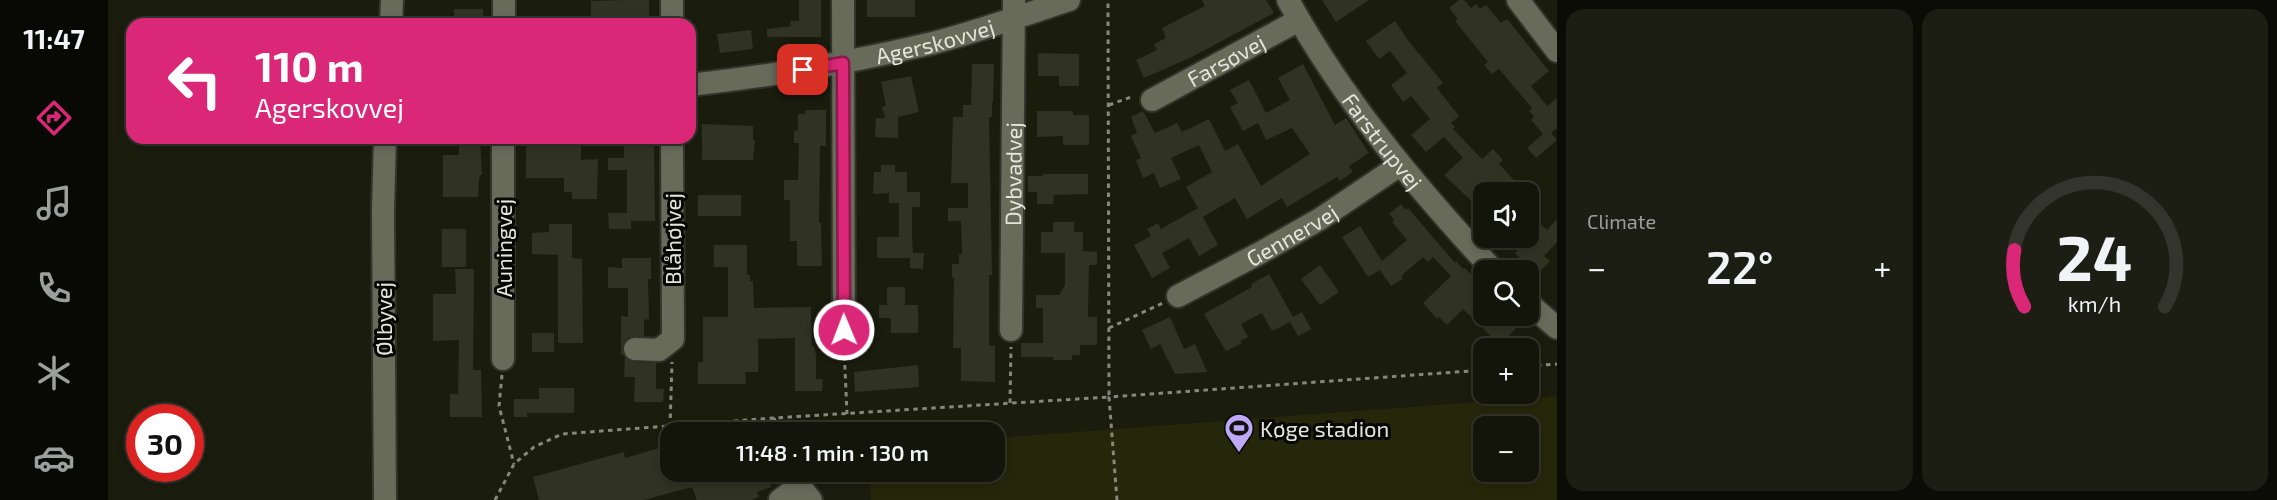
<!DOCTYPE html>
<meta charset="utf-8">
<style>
:root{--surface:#14150a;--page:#1d1e13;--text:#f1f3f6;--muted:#9d9f9c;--line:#33342b;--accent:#db2777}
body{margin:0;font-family:"Exo 2",sans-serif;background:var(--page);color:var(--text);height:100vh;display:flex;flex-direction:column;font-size:22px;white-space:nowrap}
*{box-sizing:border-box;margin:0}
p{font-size:20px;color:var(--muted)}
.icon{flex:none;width:33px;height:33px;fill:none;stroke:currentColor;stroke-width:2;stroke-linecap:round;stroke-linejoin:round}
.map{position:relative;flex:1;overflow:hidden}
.sheet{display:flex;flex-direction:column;gap:9px;padding:9px;background:#0b0c06;width:720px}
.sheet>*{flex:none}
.top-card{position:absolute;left:18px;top:18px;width:570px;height:126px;border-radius:18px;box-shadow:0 3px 9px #0003,0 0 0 2px var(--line);background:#db2777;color:#fff;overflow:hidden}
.controls{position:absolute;left:1365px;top:182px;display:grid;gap:12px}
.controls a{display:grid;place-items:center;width:66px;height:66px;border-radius:12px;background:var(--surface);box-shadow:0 3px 9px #0003,0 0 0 2px var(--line);font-size:30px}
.speed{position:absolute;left:18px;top:404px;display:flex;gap:12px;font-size:30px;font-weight:700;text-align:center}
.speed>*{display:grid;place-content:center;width:78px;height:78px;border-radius:50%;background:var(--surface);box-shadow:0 3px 9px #0003,0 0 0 2px var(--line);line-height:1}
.speed .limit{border:9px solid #d22;background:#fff;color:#111}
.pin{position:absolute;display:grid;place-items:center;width:51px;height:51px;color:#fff;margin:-26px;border-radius:12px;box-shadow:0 3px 9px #0006}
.me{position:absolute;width:66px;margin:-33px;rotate:359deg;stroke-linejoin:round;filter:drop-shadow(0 0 4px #0008)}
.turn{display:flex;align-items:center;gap:21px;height:126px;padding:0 30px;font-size:27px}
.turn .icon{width:78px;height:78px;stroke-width:2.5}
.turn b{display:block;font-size:42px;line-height:51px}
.big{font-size:45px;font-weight:600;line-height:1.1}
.sheet .card{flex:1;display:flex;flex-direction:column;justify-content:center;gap:9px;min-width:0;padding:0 21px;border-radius:18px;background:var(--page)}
.sheet .dial{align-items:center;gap:0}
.dial svg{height:156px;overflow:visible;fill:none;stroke:var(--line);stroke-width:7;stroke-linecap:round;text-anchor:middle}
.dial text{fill:var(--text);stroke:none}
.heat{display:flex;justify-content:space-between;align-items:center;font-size:33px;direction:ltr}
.sheet .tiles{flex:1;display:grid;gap:9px;grid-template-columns:repeat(2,1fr)}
.trip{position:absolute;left:552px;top:422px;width:345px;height:60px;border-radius:18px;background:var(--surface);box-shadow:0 3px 9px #0003,0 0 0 2px var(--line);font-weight:600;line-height:60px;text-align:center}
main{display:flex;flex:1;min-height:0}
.tab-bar{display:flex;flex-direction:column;width:108px;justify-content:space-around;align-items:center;background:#080804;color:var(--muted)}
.tab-bar .icon{width:42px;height:42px}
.tab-bar .current{color:var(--accent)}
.tab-bar b{font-size:27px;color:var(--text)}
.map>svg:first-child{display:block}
</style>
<main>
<nav class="tab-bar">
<b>11:47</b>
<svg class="icon current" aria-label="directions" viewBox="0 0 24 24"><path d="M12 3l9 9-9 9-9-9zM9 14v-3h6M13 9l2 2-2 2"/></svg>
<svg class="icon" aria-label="music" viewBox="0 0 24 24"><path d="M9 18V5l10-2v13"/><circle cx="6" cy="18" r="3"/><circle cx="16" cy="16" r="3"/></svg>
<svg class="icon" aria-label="phone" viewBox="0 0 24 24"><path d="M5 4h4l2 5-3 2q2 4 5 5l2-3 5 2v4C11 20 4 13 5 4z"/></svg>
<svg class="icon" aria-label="climate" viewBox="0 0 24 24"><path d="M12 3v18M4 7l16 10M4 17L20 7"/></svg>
<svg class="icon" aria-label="car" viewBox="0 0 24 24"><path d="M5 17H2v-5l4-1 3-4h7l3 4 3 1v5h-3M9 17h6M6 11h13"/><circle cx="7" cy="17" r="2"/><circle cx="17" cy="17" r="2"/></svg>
</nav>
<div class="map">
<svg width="1449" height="500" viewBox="0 0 1449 500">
<rect width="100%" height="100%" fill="#1a1c0e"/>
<path fill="#242709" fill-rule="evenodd" d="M 1449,396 L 1449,500 L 763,500 L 762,471 L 886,471 L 887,438 ZM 1376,426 L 1420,426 L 1420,471 L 1376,471 Z"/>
<path fill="#303223" d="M 517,0 L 541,0 L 541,24 L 520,24 L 520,20 L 483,20 L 483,1 Z
M 691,0 L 713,0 L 713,37 L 659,37 L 659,29 L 683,26 L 682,21 L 691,21 Z
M 759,0 L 807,0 L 807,17 L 759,17 Z
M 1094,0 L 1158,0 L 1166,13 L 1084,57 L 1036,78 L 1028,60 L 1049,50 L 1046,44 L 1058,38 L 1054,28 L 1097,6 Z
M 1214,0 L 1261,0 L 1228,22 Z
M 1351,0 L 1356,0 L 1363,8 L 1368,4 L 1372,9 L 1378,5 L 1393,23 L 1399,19 L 1441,71 L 1423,86 L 1439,106 L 1449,98 L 1449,128 L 1443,133 L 1449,140 L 1428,158 L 1419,148 L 1435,134 L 1423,120 L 1426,117 L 1421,111 L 1424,108 L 1391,69 L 1384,74 L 1376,65 L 1380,62 L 1347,21 L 1350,19 L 1341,8 Z
M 346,9 L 375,9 L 375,24 L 346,24 Z
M 1287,21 L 1299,39 L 1335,83 L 1329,88 L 1351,116 L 1343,123 L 1347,127 L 1345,129 L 1374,159 L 1385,149 L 1395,160 L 1391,164 L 1417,192 L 1376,192 L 1376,213 L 1336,175 L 1355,158 L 1336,137 L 1318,152 L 1303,135 L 1322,119 L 1303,96 L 1295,102 L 1283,85 L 1299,73 L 1282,51 L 1271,59 L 1258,41 Z
M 643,30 L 645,49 L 612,53 L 609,34 Z
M 930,53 L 971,54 L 971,86 L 951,86 L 951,76 L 930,76 Z
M 864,64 L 886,64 L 885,102 L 884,102 L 884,117 L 881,117 L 884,275 L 881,275 L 881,346 L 887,346 L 887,382 L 853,381 L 853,348 L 845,348 L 846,277 L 844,277 L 844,264 L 851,264 L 851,254 L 854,254 L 853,221 L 840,221 L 840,208 L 860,208 L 860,183 L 843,183 L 845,117 L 855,117 L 855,105 L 863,105 Z
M 1195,64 L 1227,125 L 1238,118 L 1261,153 L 1241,166 L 1245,172 L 1232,181 L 1229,177 L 1179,207 L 1174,198 L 1139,219 L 1127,198 L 1095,217 L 1110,245 L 1091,256 L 1081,238 L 1054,253 L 1062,268 L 1044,278 L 1026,245 L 1043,236 L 1039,229 L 1050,223 L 1053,229 L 1090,208 L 1091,210 L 1078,187 L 1104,172 L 1091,145 L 1063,158 L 1073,179 L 1052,188 L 1046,173 L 1035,178 L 1028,160 L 1033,158 L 1023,136 L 1029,133 L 1023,117 L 1035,111 L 1047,133 L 1069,123 L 1074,132 L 1101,119 L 1117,151 L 1130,144 L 1153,186 L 1202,154 L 1184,128 L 1158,140 L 1150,123 L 1135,131 L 1122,107 L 1130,103 L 1122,90 L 1141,80 L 1158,113 L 1182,100 L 1170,78 Z
M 803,76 L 811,112 L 790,117 L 790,138 L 767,137 L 768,118 L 777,118 L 774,107 L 778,106 L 773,82 Z
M 697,110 L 718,110 L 718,146 L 712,146 L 711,223 L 713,223 L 714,266 L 689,266 L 689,241 L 682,241 L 682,200 L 676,200 L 676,180 L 690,180 L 691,143 L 686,143 L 686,131 L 690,130 L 690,114 L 697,114 Z
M 929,111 L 965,111 L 965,115 L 981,115 L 981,145 L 955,145 L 955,136 L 929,137 Z
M 594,124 L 645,126 L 645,140 L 647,140 L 645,160 L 594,160 Z
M 351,138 L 372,138 L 374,175 L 372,175 L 371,180 L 370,197 L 335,197 L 335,155 L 351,155 Z
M 516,138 L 546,138 L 547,221 L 523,221 L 523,229 L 501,229 L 500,213 L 519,213 L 519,170 L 500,170 L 500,158 L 516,158 Z
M 418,141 L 438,141 L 438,144 L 473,143 L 473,160 L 490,159 L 489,199 L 464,199 L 464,192 L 456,192 L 456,178 L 418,178 Z
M 773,165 L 787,165 L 787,172 L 799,172 L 799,192 L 812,192 L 812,207 L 804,207 L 804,237 L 805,253 L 816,253 L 815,269 L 802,268 L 802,258 L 769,258 L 769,237 L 791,237 L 791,203 L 781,203 L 781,193 L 765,194 L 766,172 L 773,172 Z
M 935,174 L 980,174 L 980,194 L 946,195 L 945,204 L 929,204 L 929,192 L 920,192 L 920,176 L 935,176 Z
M 590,195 L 633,195 L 633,216 L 590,216 Z
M 1293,204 L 1298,210 L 1300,208 L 1347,263 L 1348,261 L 1355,269 L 1357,268 L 1371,283 L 1370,284 L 1376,290 L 1376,315 L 1403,315 L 1412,324 L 1392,345 L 1355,309 L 1339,325 L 1331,317 L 1329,319 L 1315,303 L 1343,276 L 1325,257 L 1320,262 L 1315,257 L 1293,276 L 1295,279 L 1283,286 L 1272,270 L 1260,277 L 1234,237 L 1252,226 L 1274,261 L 1299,240 L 1284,222 L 1286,220 L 1281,214 Z
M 1420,212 L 1439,230 L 1449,219 L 1449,242 L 1436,256 L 1442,261 L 1427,277 L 1420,270 L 1402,270 L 1413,259 L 1407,253 L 1420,240 Z
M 945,222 L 966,222 L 966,232 L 975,232 L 975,251 L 989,252 L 989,265 L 981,265 L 980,317 L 989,317 L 989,345 L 972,345 L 972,355 L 964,355 L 964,360 L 945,360 L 945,357 L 913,357 L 913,343 L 935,343 L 935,308 L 928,308 L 928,295 L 951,295 L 957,285 L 957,253 L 933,253 L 933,232 L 945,232 Z
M 441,224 L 464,224 L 464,258 L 474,259 L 475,343 L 450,343 L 450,255 L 424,254 L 424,233 L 441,232 Z
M 334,229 L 358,229 L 358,267 L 334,267 Z
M 606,245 L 639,245 L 639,275 L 642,275 L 642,281 L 645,281 L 646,308 L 703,307 L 704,346 L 706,346 L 708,355 L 708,379 L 715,379 L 714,391 L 687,391 L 687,338 L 650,339 L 650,372 L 637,372 L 638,384 L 590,384 L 590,362 L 595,362 L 595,317 L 620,317 L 620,267 L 606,267 Z
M 514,258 L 543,258 L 543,279 L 540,279 L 541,319 L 536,320 L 536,336 L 521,337 L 516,341 L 514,348 L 515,355 L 513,355 L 513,316 L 520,317 L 520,288 L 500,288 L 500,267 L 514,268 Z
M 1212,265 L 1231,292 L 1212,305 L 1193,279 Z
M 347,269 L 366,269 L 365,370 L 373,370 L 374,417 L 342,417 L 342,394 L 350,394 L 351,340 L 325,341 L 325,294 L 348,294 Z
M 1161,274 L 1185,317 L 1194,312 L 1203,329 L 1190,336 L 1182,322 L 1164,331 L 1154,313 L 1133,324 L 1140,337 L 1132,341 L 1134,343 L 1118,351 L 1096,314 L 1144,287 L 1143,284 Z
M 779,287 L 797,287 L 797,305 L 810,305 L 810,333 L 783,333 L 783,318 L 771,318 L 771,305 L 779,305 Z
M 1062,317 L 1076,349 L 1087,344 L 1099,372 L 1067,374 L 1052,344 L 1043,349 L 1034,330 Z
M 424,333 L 446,333 L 446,352 L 424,352 Z
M 517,357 L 526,362 L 548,363 L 548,389 L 556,389 L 555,402 L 526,402 L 527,377 L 516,377 Z
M 810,365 L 811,387 L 747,392 L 746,372 Z
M 431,388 L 466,388 L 466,413 L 419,413 L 419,417 L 406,417 L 406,399 L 431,399 Z
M 562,445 L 562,471 L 693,472 L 662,484 L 663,487 L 649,492 L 651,497 L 643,500 L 589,500 L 584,487 L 536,500 L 431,500 L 425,477 L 516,452 L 517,458 Z"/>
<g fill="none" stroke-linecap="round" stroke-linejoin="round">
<g stroke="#32342c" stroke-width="26">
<g id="minor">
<path d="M 564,0 L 564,24"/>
<path d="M 735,0 L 736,330"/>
<path id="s1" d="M 1180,0 C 1235,100 1308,187 1385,270"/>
<path d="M 1410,0 L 1449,51"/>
<path d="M 283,24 L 284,0"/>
<path d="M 396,24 L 396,0"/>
<path id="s2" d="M 582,85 C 664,76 745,62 825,43 C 871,31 916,15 961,0"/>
<path id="s3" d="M 1044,100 L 1191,20"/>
<path id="s4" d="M 1070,296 L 1152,253 L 1212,219 L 1292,165"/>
<path d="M 1420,303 L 1449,328"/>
<path id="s5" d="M 903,330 L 906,0"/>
<path d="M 527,349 L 551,350 L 565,339 L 564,138"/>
<path d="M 395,359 L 395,138"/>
<path d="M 277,500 L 275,210 L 277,138"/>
<path d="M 672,500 L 683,492 L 695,490 L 703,500"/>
</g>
</g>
<path stroke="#86887c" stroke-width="3" stroke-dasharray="4.5 4.5" stroke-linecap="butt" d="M 1001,105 L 1026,96
M 1001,328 L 1055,303
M 736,347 L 739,414
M 1420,366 L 1449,364
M 394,375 L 391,406 L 406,464
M 902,403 L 903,347
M 666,418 L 672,432
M 562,427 L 564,362
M 387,500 L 406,464 L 426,447 L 454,434 L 666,418 L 1001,397 L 1000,0
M 1009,500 L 1001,397 L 1376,370"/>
<use href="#minor" stroke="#686b5a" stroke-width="22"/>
</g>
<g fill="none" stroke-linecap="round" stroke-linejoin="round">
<g stroke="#8e194d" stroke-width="15">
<path id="route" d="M 695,70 L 735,63 L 736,330"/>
</g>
<use href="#route" stroke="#db2777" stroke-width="10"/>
</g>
<defs>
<g id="stadium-pin" transform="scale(1.5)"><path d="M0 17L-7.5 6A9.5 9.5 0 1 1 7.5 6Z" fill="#bda9f5" stroke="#060603"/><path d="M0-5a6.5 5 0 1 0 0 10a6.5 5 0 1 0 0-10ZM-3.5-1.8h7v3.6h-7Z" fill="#111"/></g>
</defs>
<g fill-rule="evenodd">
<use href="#stadium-pin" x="1131" y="428"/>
</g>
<g text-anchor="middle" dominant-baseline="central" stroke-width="6" stroke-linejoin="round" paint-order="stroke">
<g font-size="22" fill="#e4e6dc" stroke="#060603">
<text stroke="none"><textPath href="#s2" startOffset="249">Agerskovvej</textPath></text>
<text stroke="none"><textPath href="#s3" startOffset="84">Farsøvej</textPath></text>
<text stroke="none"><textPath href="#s1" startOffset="170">Farstrupvej</textPath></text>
<text stroke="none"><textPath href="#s5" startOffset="156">Dybvadvej</textPath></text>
<text stroke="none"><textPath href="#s4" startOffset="129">Gennervej</textPath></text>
<text transform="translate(564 239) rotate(-90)">Blåhøjvej</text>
<text transform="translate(395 248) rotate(-90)">Auningvej</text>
<text transform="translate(275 319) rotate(-90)">Ølbyvej</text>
</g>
<g font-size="22" fill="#e4e6dc" stroke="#060603" text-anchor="start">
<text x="1152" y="428">Køge stadion</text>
</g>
</g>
</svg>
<div class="controls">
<a><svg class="icon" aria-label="sound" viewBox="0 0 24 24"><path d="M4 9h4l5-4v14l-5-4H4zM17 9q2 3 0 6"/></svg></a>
<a><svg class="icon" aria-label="search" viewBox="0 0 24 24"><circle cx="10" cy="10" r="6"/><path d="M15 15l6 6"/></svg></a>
<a>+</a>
<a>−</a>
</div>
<div class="speed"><div class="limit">30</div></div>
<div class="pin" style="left:695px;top:70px;background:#d93025"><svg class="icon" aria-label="arrive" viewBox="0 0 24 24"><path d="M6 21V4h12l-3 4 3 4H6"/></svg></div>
<svg class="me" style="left:736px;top:330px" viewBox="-20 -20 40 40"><circle r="17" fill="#db2777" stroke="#fff" stroke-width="3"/><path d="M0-11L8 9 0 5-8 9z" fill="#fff"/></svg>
<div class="trip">11:48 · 1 min · 130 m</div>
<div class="top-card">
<div class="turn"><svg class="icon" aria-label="left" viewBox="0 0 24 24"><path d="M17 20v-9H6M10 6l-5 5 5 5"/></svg><div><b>110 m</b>Agerskovvej</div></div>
</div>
</div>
<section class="sheet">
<div class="tiles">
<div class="card"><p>Climate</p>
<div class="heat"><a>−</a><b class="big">22°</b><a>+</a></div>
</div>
<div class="card dial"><svg viewBox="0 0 100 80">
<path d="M14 69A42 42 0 1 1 86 69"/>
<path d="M14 69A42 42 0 0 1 9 40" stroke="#db2777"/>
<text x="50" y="56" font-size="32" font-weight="700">24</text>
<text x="50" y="72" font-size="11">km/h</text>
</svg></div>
</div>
</section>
</main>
